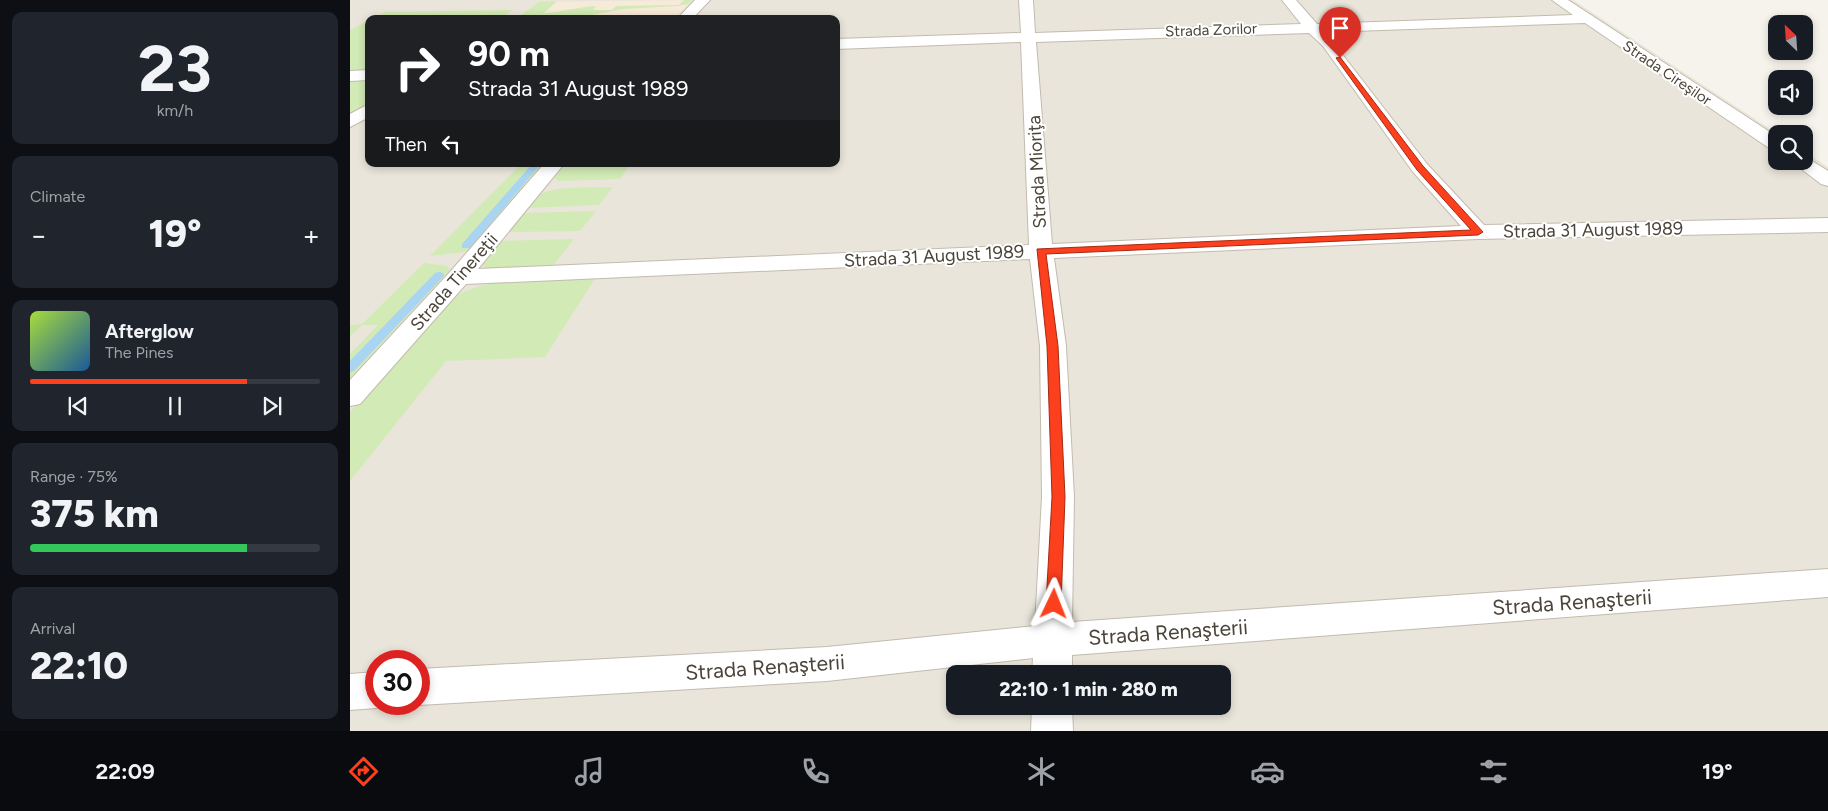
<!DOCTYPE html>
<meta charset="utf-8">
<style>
:root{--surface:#171b24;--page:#20242c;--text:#f1f3f6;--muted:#9ea1a6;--line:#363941;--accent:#fc3f1d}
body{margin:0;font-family:Figtree,sans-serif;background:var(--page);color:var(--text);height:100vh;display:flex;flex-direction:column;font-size:19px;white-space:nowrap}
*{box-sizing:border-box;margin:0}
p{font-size:16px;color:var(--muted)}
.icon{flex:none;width:28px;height:28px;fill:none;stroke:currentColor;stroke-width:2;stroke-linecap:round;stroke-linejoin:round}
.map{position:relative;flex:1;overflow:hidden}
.details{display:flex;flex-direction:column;gap:12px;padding:12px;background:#0d0f14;width:350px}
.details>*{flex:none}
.hud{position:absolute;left:15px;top:15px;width:475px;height:152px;border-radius:10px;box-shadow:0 2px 8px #0003;background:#202124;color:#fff;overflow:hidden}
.needle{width:32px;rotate:335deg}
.tools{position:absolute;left:1418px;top:15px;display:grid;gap:10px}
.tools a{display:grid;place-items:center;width:45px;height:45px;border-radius:10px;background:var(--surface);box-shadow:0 2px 8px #0003;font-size:25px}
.speed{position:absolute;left:15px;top:650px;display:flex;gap:10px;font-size:25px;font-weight:700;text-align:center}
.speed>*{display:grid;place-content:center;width:65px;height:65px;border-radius:50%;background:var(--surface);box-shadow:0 2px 8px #0003;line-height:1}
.speed .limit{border:8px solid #d22;background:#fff;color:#111}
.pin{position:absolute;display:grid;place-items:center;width:42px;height:42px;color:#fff;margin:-51px -21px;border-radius:50% 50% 50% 0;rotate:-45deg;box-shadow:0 0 5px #0007}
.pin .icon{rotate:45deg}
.me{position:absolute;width:55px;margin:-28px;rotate:2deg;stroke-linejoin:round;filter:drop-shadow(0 0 4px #0008)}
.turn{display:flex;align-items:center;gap:18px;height:105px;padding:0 20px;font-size:22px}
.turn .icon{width:65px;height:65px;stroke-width:2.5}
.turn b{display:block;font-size:35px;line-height:42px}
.then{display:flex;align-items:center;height:48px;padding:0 20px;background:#0003;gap:10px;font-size:19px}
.big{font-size:38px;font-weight:800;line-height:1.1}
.details .tile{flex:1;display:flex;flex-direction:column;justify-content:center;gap:8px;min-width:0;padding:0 18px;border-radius:10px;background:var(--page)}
.details .dial{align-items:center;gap:0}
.dial b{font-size:65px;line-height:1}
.song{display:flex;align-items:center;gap:15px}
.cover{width:60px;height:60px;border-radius:8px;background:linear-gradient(135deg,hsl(80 70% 55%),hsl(210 70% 35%))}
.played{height:5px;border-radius:2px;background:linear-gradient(90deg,var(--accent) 75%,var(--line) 75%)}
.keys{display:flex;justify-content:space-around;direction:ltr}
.heat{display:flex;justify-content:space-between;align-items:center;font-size:28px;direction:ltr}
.charge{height:8px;border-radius:4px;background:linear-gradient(90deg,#34c759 75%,var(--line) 0)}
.trip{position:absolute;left:596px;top:665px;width:285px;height:50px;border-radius:10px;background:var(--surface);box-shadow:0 2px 8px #0003;font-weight:800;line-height:50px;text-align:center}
.dock{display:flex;height:80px;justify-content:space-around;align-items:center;background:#090b0e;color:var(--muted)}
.dock .icon{width:35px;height:35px}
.dock .active{color:var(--accent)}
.dock b{font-size:22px;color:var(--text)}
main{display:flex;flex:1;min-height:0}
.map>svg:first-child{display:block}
</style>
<main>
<section class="details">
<div class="tile dial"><b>23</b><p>km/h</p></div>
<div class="tile"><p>Climate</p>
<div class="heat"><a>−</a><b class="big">19°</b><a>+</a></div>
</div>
<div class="tile">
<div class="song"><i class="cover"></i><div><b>Afterglow</b><p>The Pines</p></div></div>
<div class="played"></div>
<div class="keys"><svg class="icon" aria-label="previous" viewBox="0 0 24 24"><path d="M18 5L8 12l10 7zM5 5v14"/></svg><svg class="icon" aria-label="pause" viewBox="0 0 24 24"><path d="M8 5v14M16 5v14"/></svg><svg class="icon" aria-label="next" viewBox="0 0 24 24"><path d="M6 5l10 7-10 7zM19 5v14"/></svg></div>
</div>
<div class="tile"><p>Range · 75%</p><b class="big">375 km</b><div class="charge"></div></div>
<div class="tile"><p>Arrival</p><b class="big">22:10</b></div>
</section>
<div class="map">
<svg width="1478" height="731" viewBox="0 0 1478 731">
<rect width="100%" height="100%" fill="#f6f3ec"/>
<path fill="#eae5da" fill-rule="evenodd" d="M 0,0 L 1223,0 L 1428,134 L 1426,161 L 1454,161 L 1454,151 L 1478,167 L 1478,731 L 0,731 ZM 19,19 L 486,19 L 486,164 L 19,164 ZM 26,661 L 69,661 L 69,704 L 26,704 ZM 605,674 L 872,674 L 872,706 L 605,706 Z"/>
<path fill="#f7ead8" d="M 342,0 L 324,19 L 165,19 L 189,2 Z"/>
<path fill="#d2eab5" d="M 334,0 L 342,0 L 338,4 L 328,6 L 273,9 L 226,18 L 165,19 L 189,2 L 207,1 L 194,13 C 212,12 227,7 246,6 L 243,10 L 262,10 L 266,6 L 329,5 Z
M 162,10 L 151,19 L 22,19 L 35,12 Z
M 19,20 L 19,69 L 0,74 L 0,30 Z
M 19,79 L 19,102 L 0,116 L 0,80 Z
M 171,164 L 196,164 L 123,251 L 80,256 Z
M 216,164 L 281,164 L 270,179 L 209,181 L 204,178 Z
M 263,187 L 249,205 L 177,208 C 180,204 184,199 188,196 C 202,185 244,188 263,187 Z
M 246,211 L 230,231 L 156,232 L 173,213 Z
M 224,239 L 203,266 L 137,269 L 130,264 L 150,241 Z
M 74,263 L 97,266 L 100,270 L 0,378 L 0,354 L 28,325 L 12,325 L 0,336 L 0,325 L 12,324 Z
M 246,277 L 195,357 L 96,361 L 0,481 L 0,412 L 97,301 C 139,273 197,279 246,277 Z"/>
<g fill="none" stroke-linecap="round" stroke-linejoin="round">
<path fill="#a9d4f2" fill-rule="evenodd" d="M 182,164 L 191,164 L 120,248 L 112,248 L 112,244 Z
M 89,272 L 93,273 L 94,275 L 93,277 L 4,371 L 0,372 L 0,361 L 85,273 Z"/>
<g stroke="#c2bbae" stroke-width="2">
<path id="minor" d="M 345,0 L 360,0 L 342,19 L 327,19 Z
M 669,0 L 683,0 L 685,33 L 951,24 L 932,0 L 946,0 L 967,24 L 1223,15 L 1202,0 L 1218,0 L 1426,136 L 1426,150 L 1419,148 L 1235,23 L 975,32 L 1077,164 L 1134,225 L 1478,218 L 1478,232 L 1128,239 L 704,258 L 716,346 L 724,497 L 722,622 L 1478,569 L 1478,597 L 722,655 L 722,674 L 682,674 L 683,658 L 477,681 L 69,705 L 66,704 L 69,704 L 69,669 L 477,647 L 685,626 L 692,497 L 690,346 L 680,259 L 116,284 L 10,404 L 0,406 L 0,380 L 100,272 L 194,164 L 214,164 L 128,269 L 679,245 L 671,42 L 486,49 L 486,39 L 671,33 ZM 959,33 L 973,46 L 1063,172 L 1111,226 L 702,244 L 686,42 Z
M 19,70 L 19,80 L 0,81 L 0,71 Z
M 19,104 L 19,117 L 0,127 L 0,114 Z
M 1454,156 L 1478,171 L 1478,186 L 1471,184 L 1441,161 L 1454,161 Z
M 26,672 L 26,704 L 37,704 L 26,708 L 0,710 L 0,674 Z
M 682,706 L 722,706 L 723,731 L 681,731 Z"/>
</g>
<use href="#minor" fill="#fff" fill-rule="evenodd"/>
</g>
<path fill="#fc3f1d" stroke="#a42913" d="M 990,57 L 1073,166 L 1133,232 L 1128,235 L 696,254 L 708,346 L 715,497 L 711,604 L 709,609 L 704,611 L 698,609 L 696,604 L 702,497 L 697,346 L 687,249 L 1121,230 L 1067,170 L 986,58 Z"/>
<g text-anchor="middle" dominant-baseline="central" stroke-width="4" stroke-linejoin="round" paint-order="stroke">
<g font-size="15" fill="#4b4439" stroke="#fff">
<text transform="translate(861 30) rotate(-2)">Strada Zorilor</text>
<text transform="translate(1317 73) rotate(34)">Strada Cireşilor</text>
</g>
<g font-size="18" fill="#4b4439" stroke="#fff">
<text transform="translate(687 172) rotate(-93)">Strada Mioriţa</text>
<text transform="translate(1243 230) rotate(-1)">Strada 31 August 1989</text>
<text transform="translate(584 256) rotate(-3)">Strada 31 August 1989</text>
<text transform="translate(104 282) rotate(-49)">Strada Tinereţii</text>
</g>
<g font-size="21" fill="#4b4439" stroke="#fff">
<text transform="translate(1222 602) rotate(-4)">Strada Renaşterii</text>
<text transform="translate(818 632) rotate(-4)">Strada Renaşterii</text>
<text transform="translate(415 667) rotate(-4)">Strada Renaşterii</text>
</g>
</g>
</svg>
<div class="tools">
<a><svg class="needle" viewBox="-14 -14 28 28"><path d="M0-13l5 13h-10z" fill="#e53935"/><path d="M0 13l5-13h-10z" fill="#9ea1a6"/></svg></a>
<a><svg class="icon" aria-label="sound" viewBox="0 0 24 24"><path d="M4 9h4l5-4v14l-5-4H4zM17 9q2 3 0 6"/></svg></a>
<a><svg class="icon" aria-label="search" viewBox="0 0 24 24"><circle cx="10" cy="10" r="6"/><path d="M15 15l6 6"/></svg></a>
</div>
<div class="speed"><div class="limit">30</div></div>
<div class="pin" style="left:990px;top:58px;background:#d93025"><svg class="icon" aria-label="arrive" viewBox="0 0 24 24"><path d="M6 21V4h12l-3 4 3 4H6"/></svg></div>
<svg class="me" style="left:704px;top:604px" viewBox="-20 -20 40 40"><path d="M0-17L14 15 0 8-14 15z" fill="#fc3f1d" stroke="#fff" stroke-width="4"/></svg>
<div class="trip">22:10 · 1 min · 280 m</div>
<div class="hud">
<div class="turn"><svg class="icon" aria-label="right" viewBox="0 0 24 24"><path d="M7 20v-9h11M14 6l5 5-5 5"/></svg><div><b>90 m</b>Strada 31 August 1989</div></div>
<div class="then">Then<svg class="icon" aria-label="left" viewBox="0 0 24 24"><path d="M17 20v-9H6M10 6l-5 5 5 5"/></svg></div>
</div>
</div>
</main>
<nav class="dock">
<b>22:09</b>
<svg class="icon active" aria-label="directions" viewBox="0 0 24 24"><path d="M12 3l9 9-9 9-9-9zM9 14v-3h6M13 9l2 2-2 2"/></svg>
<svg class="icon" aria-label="music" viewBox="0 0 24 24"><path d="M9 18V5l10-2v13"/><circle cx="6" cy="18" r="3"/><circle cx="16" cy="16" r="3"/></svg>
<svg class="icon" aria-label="phone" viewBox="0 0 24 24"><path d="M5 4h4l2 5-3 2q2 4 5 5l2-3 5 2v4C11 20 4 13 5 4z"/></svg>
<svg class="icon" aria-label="climate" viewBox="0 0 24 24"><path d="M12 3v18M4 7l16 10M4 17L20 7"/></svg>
<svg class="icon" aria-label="car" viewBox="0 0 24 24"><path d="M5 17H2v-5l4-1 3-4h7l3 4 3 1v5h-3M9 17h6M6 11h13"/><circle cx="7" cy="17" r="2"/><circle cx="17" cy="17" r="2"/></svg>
<svg class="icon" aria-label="filters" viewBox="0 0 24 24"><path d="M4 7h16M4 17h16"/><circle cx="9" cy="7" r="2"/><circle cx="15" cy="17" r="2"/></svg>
<b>19°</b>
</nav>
